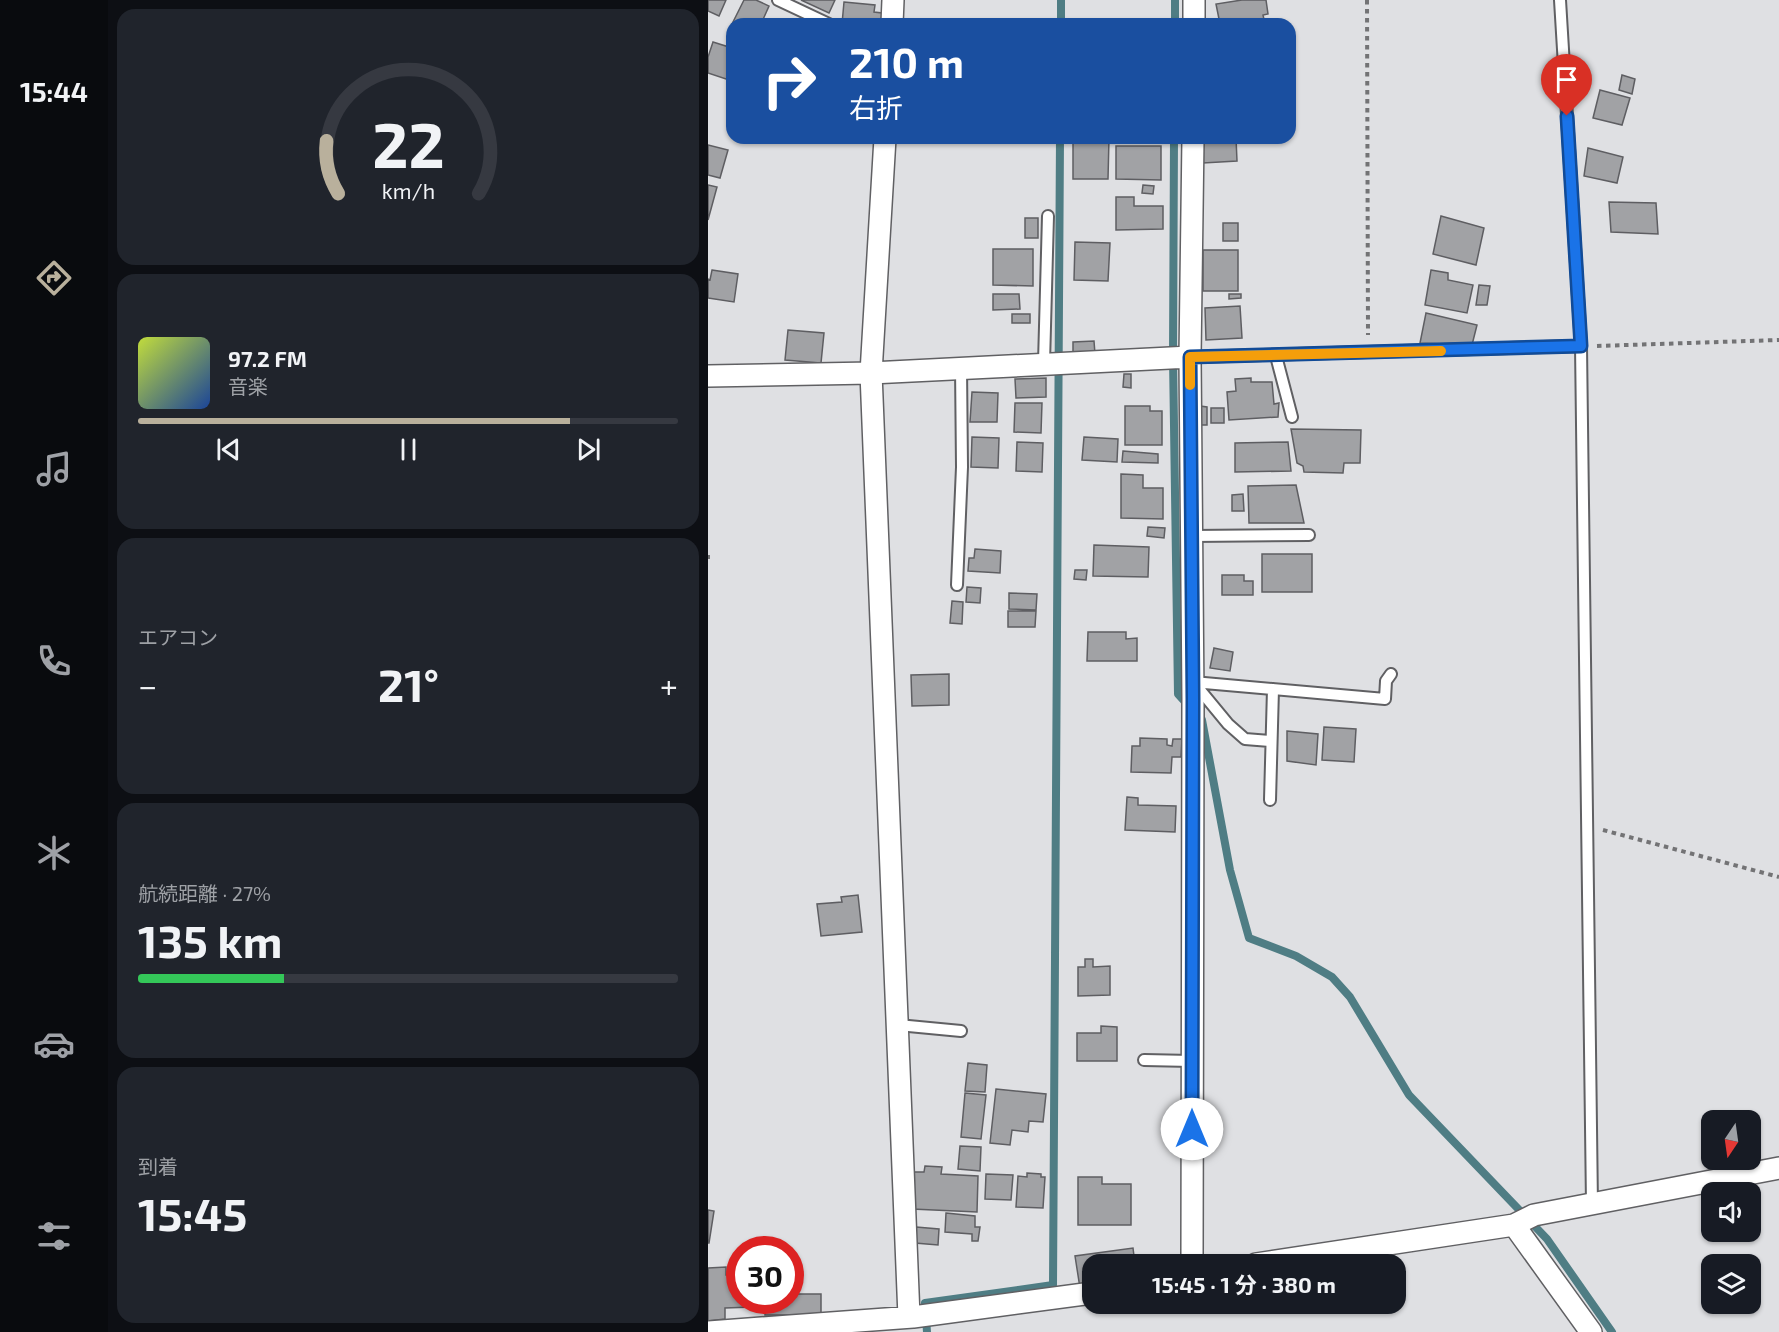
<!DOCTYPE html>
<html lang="ja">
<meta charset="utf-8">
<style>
:root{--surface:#171b24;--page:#20242c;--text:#f1f3f6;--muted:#9ea1a6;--line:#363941;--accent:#b9b09c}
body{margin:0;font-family:"Exo 2","Noto Sans JP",sans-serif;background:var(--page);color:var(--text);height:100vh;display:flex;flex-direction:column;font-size:22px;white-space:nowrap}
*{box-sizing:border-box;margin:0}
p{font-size:20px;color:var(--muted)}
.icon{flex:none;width:33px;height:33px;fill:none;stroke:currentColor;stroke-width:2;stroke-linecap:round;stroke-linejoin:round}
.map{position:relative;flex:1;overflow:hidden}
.details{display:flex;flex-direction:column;gap:9px;padding:9px;background:#0d0f14;width:600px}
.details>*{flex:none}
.guide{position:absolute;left:18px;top:18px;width:570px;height:126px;border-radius:18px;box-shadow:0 2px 4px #0004;background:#1a4fa0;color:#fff;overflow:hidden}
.needle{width:39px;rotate:193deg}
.buttons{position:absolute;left:993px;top:1110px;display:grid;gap:12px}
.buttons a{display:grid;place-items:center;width:60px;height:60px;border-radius:12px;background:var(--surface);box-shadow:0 2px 4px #0004;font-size:30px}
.speed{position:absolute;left:18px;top:1236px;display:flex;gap:12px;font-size:30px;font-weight:700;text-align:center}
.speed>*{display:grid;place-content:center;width:78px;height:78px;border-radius:50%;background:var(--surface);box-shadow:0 2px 4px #0004;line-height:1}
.speed .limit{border:9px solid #d22;background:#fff;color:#111}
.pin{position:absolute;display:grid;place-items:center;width:51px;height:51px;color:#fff;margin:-62px -26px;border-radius:50% 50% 50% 0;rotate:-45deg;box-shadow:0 0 6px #0007}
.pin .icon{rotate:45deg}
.me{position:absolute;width:66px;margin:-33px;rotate:0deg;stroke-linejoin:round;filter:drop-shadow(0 0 4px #0008)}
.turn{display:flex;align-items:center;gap:21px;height:126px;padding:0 24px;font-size:27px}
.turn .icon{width:78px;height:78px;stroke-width:2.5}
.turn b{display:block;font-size:42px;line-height:51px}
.big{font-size:45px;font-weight:700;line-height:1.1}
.details .card{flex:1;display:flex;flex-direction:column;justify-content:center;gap:9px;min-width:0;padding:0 21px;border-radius:18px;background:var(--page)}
.details .dial{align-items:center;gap:0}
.dial svg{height:156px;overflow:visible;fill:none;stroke:var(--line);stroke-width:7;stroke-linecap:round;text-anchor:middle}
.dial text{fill:var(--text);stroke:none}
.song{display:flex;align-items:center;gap:18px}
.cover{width:72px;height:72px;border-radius:9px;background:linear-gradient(135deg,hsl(70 70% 55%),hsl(220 70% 35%))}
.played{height:6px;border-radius:3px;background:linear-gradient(90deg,var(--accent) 80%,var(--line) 80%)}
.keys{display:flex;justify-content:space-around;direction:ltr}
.heat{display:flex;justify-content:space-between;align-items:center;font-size:33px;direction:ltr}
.charge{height:9px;border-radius:4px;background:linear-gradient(90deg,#34c759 27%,var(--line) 0)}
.trip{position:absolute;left:374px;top:1254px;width:324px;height:60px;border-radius:18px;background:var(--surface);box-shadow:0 2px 4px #0004;font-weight:700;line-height:60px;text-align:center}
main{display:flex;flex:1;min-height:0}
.tabs{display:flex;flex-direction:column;width:108px;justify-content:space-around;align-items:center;background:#090b0e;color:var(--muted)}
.tabs .icon{width:42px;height:42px}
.tabs .active{color:var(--accent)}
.tabs b{font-size:27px;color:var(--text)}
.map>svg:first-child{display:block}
</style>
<main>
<nav class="tabs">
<b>15:44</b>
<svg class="icon active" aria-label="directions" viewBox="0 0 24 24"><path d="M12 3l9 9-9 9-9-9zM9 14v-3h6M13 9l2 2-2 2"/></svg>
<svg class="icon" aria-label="music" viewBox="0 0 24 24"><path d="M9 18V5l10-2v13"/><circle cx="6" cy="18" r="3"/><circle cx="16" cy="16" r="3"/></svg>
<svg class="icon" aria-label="phone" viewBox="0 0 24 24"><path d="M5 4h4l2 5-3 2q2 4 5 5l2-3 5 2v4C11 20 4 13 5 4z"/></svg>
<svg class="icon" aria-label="climate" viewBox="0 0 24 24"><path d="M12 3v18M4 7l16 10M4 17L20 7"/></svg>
<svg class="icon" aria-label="car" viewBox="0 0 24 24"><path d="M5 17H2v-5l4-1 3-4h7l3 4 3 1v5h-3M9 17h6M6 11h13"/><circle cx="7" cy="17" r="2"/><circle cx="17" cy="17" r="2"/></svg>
<svg class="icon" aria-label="filters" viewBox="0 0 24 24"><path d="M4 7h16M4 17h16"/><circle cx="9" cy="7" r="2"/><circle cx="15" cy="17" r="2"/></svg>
</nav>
<section class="details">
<div class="card dial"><svg viewBox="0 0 100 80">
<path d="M14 69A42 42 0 1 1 86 69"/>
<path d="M14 69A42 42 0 0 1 8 42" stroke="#b9b09c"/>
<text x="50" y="56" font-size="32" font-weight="700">22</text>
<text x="50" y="72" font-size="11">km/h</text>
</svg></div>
<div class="card">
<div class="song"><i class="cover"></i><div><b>97.2 FM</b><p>音楽</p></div></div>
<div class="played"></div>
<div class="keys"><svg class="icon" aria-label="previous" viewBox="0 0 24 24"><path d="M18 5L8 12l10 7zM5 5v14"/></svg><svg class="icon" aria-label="pause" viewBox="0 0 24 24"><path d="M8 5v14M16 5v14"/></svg><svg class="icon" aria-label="next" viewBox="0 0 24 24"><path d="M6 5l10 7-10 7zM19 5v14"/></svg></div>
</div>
<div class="card"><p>エアコン</p>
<div class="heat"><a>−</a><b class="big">21°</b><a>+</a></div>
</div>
<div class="card"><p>航続距離 · 27%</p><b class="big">135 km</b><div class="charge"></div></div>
<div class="card"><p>到着</p><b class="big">15:45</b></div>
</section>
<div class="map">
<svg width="1071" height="1332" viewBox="0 0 1071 1332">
<rect width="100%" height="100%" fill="#dfe0e3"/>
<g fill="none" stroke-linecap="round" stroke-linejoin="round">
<path stroke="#4f7d84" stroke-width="8" d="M 353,24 L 353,0
M 467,24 L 467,0
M 466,138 L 465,358 L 470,694 L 480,705
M 494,720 L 522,870 L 541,938 L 588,956 L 624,977 L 642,997 L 701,1095 L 839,1239 L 904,1332
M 219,1332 L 217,1303 L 345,1285 L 352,138"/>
</g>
<path fill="#a1a2a5" stroke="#5e5e62" stroke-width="1.5" d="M 0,0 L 18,0 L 11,16 L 0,11 Z
M 36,0 L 48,0 L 61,6 L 53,24 L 24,24 Z
M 93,0 L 127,0 L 121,13 Z
M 534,0 L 558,0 L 560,14 L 555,15 L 557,24 L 512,24 L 508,4 Z
M 136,2 L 167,5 L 166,12 L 174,13 L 173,24 L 134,24 Z
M 5,42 L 21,47 L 24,42 L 24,81 L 0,73 L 0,57 Z
M 914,75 L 927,79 L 924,94 L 911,90 Z
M 892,90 L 922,98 L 914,125 L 885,118 Z
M 365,138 L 401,138 L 400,179 L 365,179 Z
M 494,138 L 528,138 L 529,161 L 495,163 Z
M 0,145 L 20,150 L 12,178 L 0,175 Z
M 408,146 L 453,146 L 453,180 L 408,179 Z
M 880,148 L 915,157 L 909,183 L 876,176 Z
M 0,185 L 9,187 L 0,220 Z
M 435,185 L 446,186 L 445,194 L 434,193 Z
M 408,197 L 426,197 L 426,206 L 455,206 L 455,229 L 408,230 Z
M 901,202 L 948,203 L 950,234 L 903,232 Z
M 733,216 L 776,228 L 768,265 L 725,254 Z
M 317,218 L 330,218 L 330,238 L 317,238 Z
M 515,223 L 530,223 L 530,241 L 515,241 Z
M 367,242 L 402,243 L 400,281 L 366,280 Z
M 285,249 L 325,249 L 325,286 L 285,285 Z
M 495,250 L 530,250 L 530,291 L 495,291 Z
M 4,270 L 30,274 L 26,302 L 0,298 L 0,279 L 2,280 Z
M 723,270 L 740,273 L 740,280 L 765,285 L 759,313 L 717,305 Z
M 771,285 L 782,286 L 779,305 L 768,305 Z
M 285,294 L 311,294 L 312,309 L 285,310 Z
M 521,294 L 533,294 L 533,298 L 521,299 Z
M 532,306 L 534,338 L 498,340 L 497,308 Z
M 718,313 L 769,325 L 764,345 L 712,343 Z
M 304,314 L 322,314 L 322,323 L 304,323 Z
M 80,330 L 116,333 L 113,363 L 77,360 Z
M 386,341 L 387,354 L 365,355 L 365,342 Z
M 416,374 L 423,374 L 423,388 L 415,387 Z
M 338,378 L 338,397 L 308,398 L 307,379 Z
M 543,378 L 543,382 L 564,382 L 566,404 L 571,403 L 570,417 L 521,420 L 519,392 L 528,391 L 527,379 Z
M 264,392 L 290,393 L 289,422 L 262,422 Z
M 307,403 L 334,403 L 333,433 L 306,432 Z
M 417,406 L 442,406 L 442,411 L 454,411 L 454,445 L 417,445 Z
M 492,406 L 499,407 L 499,425 L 492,425 Z
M 503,408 L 516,408 L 516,423 L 503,423 Z
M 583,429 L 653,430 L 652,463 L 636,463 L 635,473 L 596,472 L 595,466 L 589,463 Z
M 264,437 L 291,438 L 290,468 L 263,467 Z
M 376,437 L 410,439 L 409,462 L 374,460 Z
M 309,442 L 335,443 L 334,472 L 308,471 Z
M 580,442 L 583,471 L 527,472 L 527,443 Z
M 415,451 L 450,454 L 450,463 L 414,462 Z
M 413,474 L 435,475 L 435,488 L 455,488 L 455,519 L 413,518 Z
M 588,485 L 596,523 L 541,523 L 540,486 Z
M 535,494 L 536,511 L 524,511 L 524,495 Z
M 440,527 L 457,528 L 456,538 L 439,536 Z
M 386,545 L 441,547 L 440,577 L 385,576 Z
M 267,549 L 293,551 L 292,573 L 260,571 L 261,558 L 266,558 Z
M 554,554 L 604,554 L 604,592 L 554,592 Z
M 367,570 L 379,570 L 378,580 L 366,579 Z
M 514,575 L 536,575 L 536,581 L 545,581 L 545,595 L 514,595 Z
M 259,587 L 273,588 L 272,603 L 258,602 Z
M 301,593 L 329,594 L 328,610 L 301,609 Z
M 244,601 L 255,602 L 254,624 L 242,623 Z
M 300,611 L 328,611 L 327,627 L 300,627 Z
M 380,632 L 418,632 L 418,639 L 429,638 L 429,661 L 379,661 Z
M 506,648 L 525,652 L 522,671 L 502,668 Z
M 241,674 L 241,705 L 204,706 L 203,675 Z
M 616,727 L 648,729 L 646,762 L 614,760 Z
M 579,731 L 610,734 L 608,765 L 579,761 Z
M 432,738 L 459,739 L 459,745 L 464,746 L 465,739 L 474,739 L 473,757 L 464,757 L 463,773 L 423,772 L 424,746 L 432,746 Z
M 419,797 L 430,798 L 430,805 L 468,806 L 467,832 L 417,830 Z
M 150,895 L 154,932 L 113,936 L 109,904 L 134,902 L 133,897 Z
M 377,959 L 385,959 L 385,967 L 402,966 L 402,995 L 370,996 L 370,967 L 377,967 Z
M 393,1026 L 409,1027 L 409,1061 L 369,1061 L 369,1033 L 393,1033 Z
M 260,1063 L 279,1065 L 277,1092 L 257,1091 Z
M 288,1089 L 338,1094 L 335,1122 L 321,1121 L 320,1132 L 304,1130 L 302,1145 L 282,1143 Z
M 257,1093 L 278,1095 L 273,1139 L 253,1137 Z
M 252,1146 L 273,1147 L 272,1171 L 250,1169 Z
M 217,1166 L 234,1167 L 233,1174 L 270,1176 L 269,1212 L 204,1209 L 206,1172 L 216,1172 Z
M 319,1173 L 333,1174 L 333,1177 L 337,1177 L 335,1208 L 308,1207 L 310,1176 L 319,1177 Z
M 278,1174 L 305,1175 L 303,1200 L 277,1199 Z
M 370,1177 L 394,1177 L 394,1184 L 423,1184 L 423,1225 L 370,1225 Z
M 0,1210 L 6,1211 L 1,1243 L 0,1243 Z
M 238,1213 L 267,1216 L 267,1227 L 272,1227 L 270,1241 L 264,1241 L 264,1234 L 237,1232 Z
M 208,1227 L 231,1229 L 230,1245 L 207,1243 Z
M 425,1248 L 427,1264 L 384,1264 L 384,1286 L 372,1288 L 367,1256 Z
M 18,1267 L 18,1275 L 32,1274 L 32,1300 L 44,1300 L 44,1307 L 17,1308 L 17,1319 L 0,1321 L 0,1268 Z
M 82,1294 L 113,1294 L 113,1315 L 57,1315 L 57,1300 L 82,1300 Z"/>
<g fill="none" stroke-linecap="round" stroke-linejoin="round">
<g stroke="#606063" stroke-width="14">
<path id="service" d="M 70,0 L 121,24
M 852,0 L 873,346 L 884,1205
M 568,356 L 584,417
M 482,357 L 873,346
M 336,363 L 340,216
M 484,536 L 601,535
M 249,585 L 254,467 L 253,367
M 485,682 L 677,699 L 678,681 L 683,674
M 487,684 L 520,724 L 537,739 L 562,741
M 562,800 L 565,689
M 190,1025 L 253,1031
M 436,1060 L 484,1061"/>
</g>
<g stroke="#606063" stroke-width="24">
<path id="minor" d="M 184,24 L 185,0
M 486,24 L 486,0
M 177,138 L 163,373 L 201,1317
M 0,376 L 163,373 L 482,357
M 806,1225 L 826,1215 L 1071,1168
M 484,1264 L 485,699 L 482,357 L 485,138
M 548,1264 L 806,1225 L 883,1332
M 0,1332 L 205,1317 L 384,1293"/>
</g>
<path stroke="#737375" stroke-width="4" stroke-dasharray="4.5 4.5" stroke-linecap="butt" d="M 659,0 L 660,335
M 889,346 L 1071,340
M 0,557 L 2,557
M 895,830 L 1071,877"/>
<use href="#service" stroke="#fff" stroke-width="10"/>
<use href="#minor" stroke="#fff" stroke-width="21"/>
</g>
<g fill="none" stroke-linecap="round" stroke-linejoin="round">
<g stroke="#114b97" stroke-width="15">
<path id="route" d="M 484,1129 L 485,699 L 482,357 L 873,346 L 859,116"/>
</g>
<use href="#route" stroke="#1a73e8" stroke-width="10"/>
<path stroke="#f59e0b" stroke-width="10" d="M 482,385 L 482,357 L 733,351"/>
</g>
</svg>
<div class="buttons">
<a><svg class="needle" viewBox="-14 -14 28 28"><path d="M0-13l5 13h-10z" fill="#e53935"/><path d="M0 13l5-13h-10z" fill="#9ea1a6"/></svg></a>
<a><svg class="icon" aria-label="sound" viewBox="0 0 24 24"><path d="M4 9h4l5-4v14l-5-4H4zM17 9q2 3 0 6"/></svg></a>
<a><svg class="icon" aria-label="layers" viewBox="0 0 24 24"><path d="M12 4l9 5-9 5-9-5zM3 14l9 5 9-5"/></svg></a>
</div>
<div class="speed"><div class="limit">30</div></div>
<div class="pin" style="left:859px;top:116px;background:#d93025"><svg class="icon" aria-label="arrive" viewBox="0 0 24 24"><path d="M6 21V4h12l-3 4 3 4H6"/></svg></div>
<svg class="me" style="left:484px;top:1129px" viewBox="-20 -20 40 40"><circle r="19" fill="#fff"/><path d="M0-13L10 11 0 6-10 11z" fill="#1a73e8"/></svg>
<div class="trip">15:45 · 1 分 · 380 m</div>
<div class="guide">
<div class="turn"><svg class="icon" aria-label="right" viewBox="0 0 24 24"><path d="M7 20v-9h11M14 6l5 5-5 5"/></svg><div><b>210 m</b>右折</div></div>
</div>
</div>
</main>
